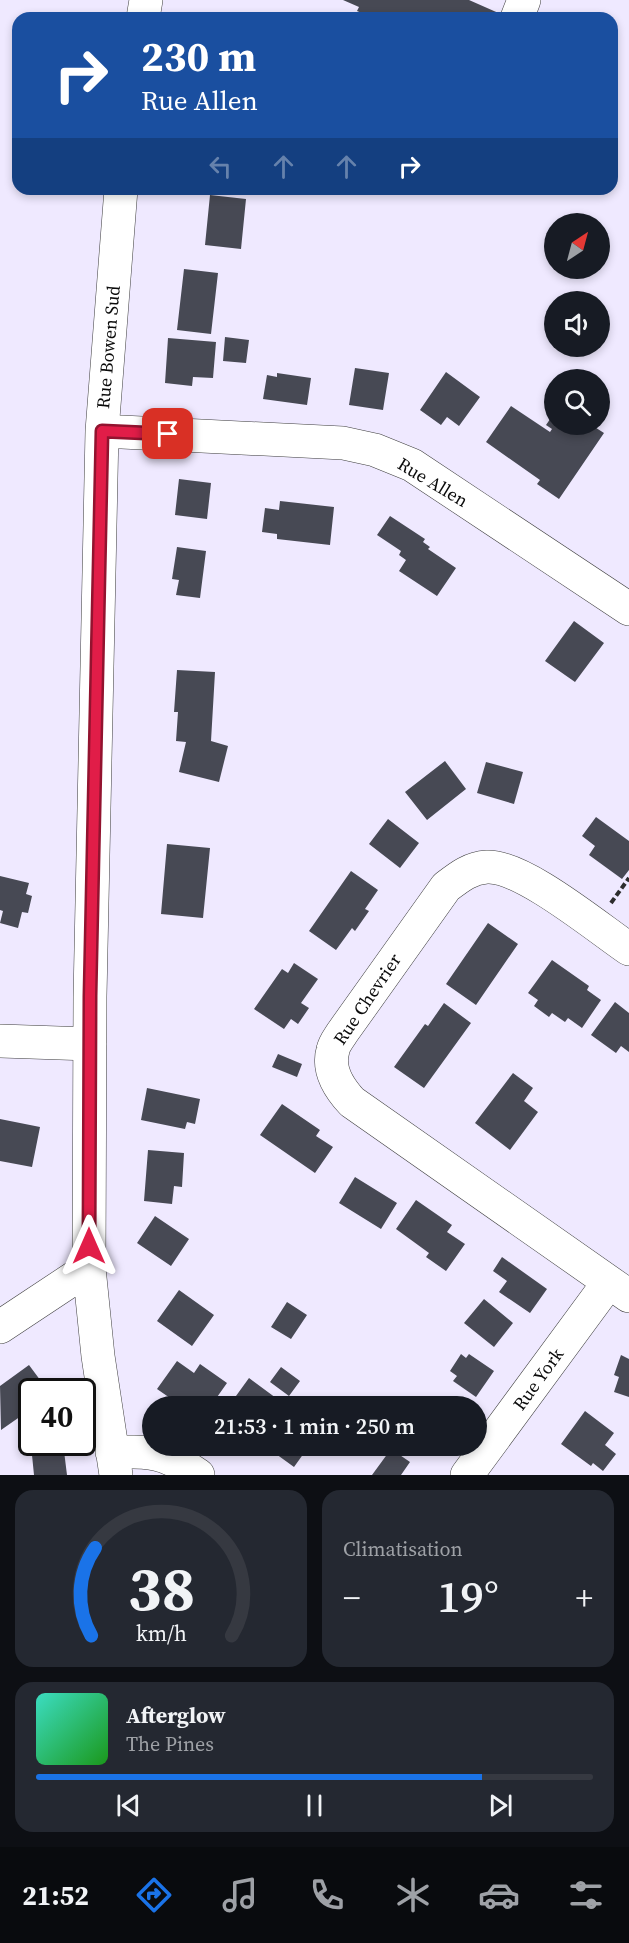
<!DOCTYPE html>
<html lang="fr">
<meta charset="utf-8">
<style>
:root{--surface:#171b24;--page:#242831;--text:#f1f3f6;--muted:#9ea1a6;--line:#363941;--accent:#1a73e8}
body{margin:0;font-family:"Source Serif 4",serif;background:var(--page);color:var(--text);height:100vh;display:flex;flex-direction:column;font-size:22px;white-space:nowrap}
*{box-sizing:border-box;margin:0}
p{font-size:20px;color:var(--muted)}
.icon{flex:none;width:33px;height:33px;fill:none;stroke:currentColor;stroke-width:2;stroke-linecap:round;stroke-linejoin:round}
.map{position:relative;height:1475px;overflow:hidden}
.details{display:flex;flex-direction:column;gap:15px;padding:15px;background:#0d0f14;flex:1}
.details>*{flex:none}
.banner{position:absolute;left:12px;top:12px;width:606px;height:183px;border-radius:18px;box-shadow:0 3px 9px #0003;background:#1a4fa0;color:#fff;overflow:hidden}
.needle{width:39px;rotate:36deg}
.controls{position:absolute;left:544px;top:213px;display:grid;gap:12px}
.controls a{display:grid;place-items:center;width:66px;height:66px;border-radius:50%;background:var(--surface);box-shadow:0 3px 9px #0003;font-size:30px}
.speed{position:absolute;left:18px;top:1378px;display:flex;gap:12px;font-size:30px;font-weight:700;text-align:center}
.speed>*{display:grid;place-content:center;width:78px;height:78px;border-radius:50%;background:var(--surface);box-shadow:0 3px 9px #0003;line-height:1}
.speed .limit{border:3px solid #111;border-radius:9px;background:#fff;color:#111}
.pin{position:absolute;display:grid;place-items:center;width:51px;height:51px;color:#fff;margin:-26px;border-radius:12px;box-shadow:0 3px 9px #0006}
.me{position:absolute;width:66px;margin:-33px;rotate:0deg;stroke-linejoin:round;filter:drop-shadow(0 0 4px #0008)}
.turn{display:flex;align-items:center;gap:21px;height:126px;padding:0 30px;font-size:27px}
.turn .icon{width:78px;height:78px;stroke-width:2.5}
.turn b{display:block;font-size:42px;line-height:51px}
.lanes{display:flex;align-items:center;height:57px;padding:0 30px;background:#0003;justify-content:center;gap:30px;direction:ltr}
.lanes .off{opacity:.35}
.big{font-size:45px;font-weight:600;line-height:1.1}
.details .widget{flex:1;display:flex;flex-direction:column;justify-content:center;gap:9px;min-width:0;padding:0 21px;border-radius:18px;background:var(--page)}
.details .dial{align-items:center;gap:0}
.dial svg{height:156px;overflow:visible;fill:none;stroke:var(--line);stroke-width:7;stroke-linecap:round;text-anchor:middle}
.dial text{fill:var(--text);stroke:none}
.song{display:flex;align-items:center;gap:18px}
.cover{width:72px;height:72px;border-radius:9px;background:linear-gradient(135deg,hsl(170 70% 55%),hsl(120 70% 35%))}
.played{height:6px;border-radius:3px;background:linear-gradient(90deg,var(--accent) 80%,var(--line) 80%)}
.keys{display:flex;justify-content:space-around;direction:ltr}
.heat{display:flex;justify-content:space-between;align-items:center;font-size:33px;direction:ltr}
.details .tiles{flex:1;display:grid;gap:15px;grid-template-columns:1fr 1fr}
.widget:last-child{grid-column:span 2}
.trip{position:absolute;left:142px;top:1396px;width:345px;height:60px;border-radius:30px;background:var(--surface);box-shadow:0 3px 9px #0003;font-weight:600;line-height:60px;text-align:center}
.tabs{display:flex;height:96px;justify-content:space-around;align-items:center;background:#090b0e;color:var(--muted)}
.tabs .icon{width:42px;height:42px}
.tabs .on{color:var(--accent)}
.tabs b{font-size:27px;color:var(--text)}
.map>svg:first-child{display:block}
</style>
<div class="map">
<svg width="629" height="1475" viewBox="0 0 629 1475">
<rect width="100%" height="100%" fill="#efe9ff"/>
<path fill="#474954" d="M 343,0 L 469,0 L 503,15 L 502,18 L 373,18 L 357,11 L 359,7 Z
M 210,195 L 246,199 L 241,249 L 205,245 Z
M 184,269 L 218,273 L 211,334 L 177,330 Z
M 225,337 L 249,340 L 246,363 L 223,361 Z
M 168,338 L 216,342 L 213,378 L 193,377 L 192,386 L 165,383 Z
M 355,368 L 389,373 L 383,410 L 349,405 Z
M 446,372 L 480,397 L 459,426 L 447,417 L 441,425 L 420,410 Z
M 277,373 L 311,378 L 307,405 L 263,399 L 267,375 L 277,377 Z
M 511,406 L 550,432 L 552,429 L 546,425 L 555,412 L 555,424 L 590,424 L 604,433 L 559,499 L 537,484 L 540,480 L 486,442 Z
M 179,479 L 211,483 L 207,519 L 175,515 Z
M 280,501 L 334,507 L 330,545 L 277,539 L 277,534 L 262,532 L 265,508 L 279,510 Z
M 390,516 L 425,539 L 423,542 L 430,547 L 428,549 L 456,568 L 437,596 L 399,571 L 406,560 L 399,555 L 401,551 L 377,535 Z
M 177,547 L 206,551 L 200,598 L 176,595 L 179,580 L 172,579 Z
M 574,621 L 604,643 L 575,682 L 545,661 Z
M 177,670 L 215,672 L 211,741 L 228,746 L 219,782 L 179,772 L 186,742 L 176,741 L 178,712 L 174,712 Z
M 445,761 L 466,789 L 427,820 L 405,792 Z
M 486,762 L 523,772 L 514,804 L 477,793 Z
M 596,817 L 629,841 L 629,870 L 622,879 L 589,855 L 595,846 L 582,836 Z
M 388,819 L 419,843 L 400,868 L 369,844 Z
M 167,844 L 210,848 L 203,918 L 161,914 Z
M 351,871 L 378,890 L 365,909 L 369,911 L 355,931 L 352,928 L 336,950 L 309,931 Z
M 0,876 L 29,883 L 26,894 L 32,896 L 28,913 L 22,912 L 18,928 L 0,923 L 3,911 L 0,910 Z
M 488,923 L 518,944 L 476,1005 L 446,984 Z
M 552,960 L 589,986 L 587,990 L 601,1000 L 582,1028 L 568,1018 L 565,1022 L 552,1013 L 549,1017 L 534,1006 L 538,1000 L 528,993 Z
M 294,963 L 318,979 L 301,1003 L 309,1008 L 298,1024 L 291,1019 L 284,1029 L 254,1009 L 282,969 L 288,973 Z
M 615,1002 L 629,1013 L 629,1052 L 621,1046 L 616,1053 L 591,1035 Z
M 444,1003 L 471,1023 L 424,1088 L 394,1067 L 425,1024 L 428,1026 Z
M 278,1054 L 302,1064 L 297,1077 L 272,1067 Z
M 513,1073 L 533,1088 L 524,1101 L 538,1112 L 510,1150 L 475,1123 Z
M 147,1088 L 200,1099 L 195,1124 L 187,1122 L 185,1129 L 141,1120 Z
M 282,1104 L 320,1130 L 316,1136 L 333,1147 L 315,1173 L 260,1135 Z
M 0,1119 L 40,1127 L 32,1167 L 0,1161 Z
M 148,1150 L 184,1153 L 182,1187 L 174,1186 L 172,1204 L 144,1201 Z
M 355,1177 L 397,1203 L 381,1229 L 339,1203 Z
M 416,1200 L 452,1225 L 447,1232 L 465,1244 L 446,1271 L 426,1257 L 429,1253 L 396,1229 Z
M 155,1216 L 189,1239 L 171,1266 L 137,1243 Z
M 502,1257 L 547,1289 L 530,1313 L 499,1292 L 507,1281 L 493,1271 Z
M 179,1290 L 214,1315 L 192,1346 L 157,1321 Z
M 484,1299 L 513,1323 L 494,1347 L 464,1323 Z
M 287,1302 L 307,1315 L 291,1339 L 271,1327 Z
M 461,1354 L 466,1358 L 469,1354 L 494,1371 L 476,1397 L 453,1381 L 457,1376 L 450,1371 Z
M 621,1355 L 629,1359 L 629,1397 L 614,1392 L 619,1377 L 614,1375 Z
M 177,1361 L 194,1373 L 200,1364 L 227,1383 L 210,1407 L 183,1407 L 157,1389 Z
M 29,1365 L 49,1392 L 32,1392 L 32,1431 L 21,1416 L 1,1430 L 0,1386 Z
M 281,1367 L 300,1381 L 289,1396 L 270,1382 Z
M 249,1378 L 276,1398 L 270,1407 L 228,1407 Z
M 445,1399 L 469,1405 L 469,1407 L 443,1407 Z
M 585,1411 L 614,1433 L 605,1445 L 616,1454 L 603,1471 L 593,1463 L 591,1466 L 561,1444 Z
M 46,1443 L 63,1443 L 67,1475 L 34,1475 L 31,1445 Z
M 265,1446 L 309,1446 L 294,1467 Z
M 391,1449 L 410,1462 L 401,1475 L 372,1475 Z"/>
<g fill="none" stroke-linecap="round" stroke-linejoin="round">
<g stroke="#3e3e3e" stroke-width="34">
<path id="minor" d="M 143,18 L 146,0
M 517,18 L 524,0
M 102,431 L 343,443 L 375,450 L 412,465 L 629,609
M 629,949 C 598,928 522,865 487,867 C 470,868 459,877 446,887 L 342,1033 C 339,1038 334,1044 333,1050 C 327,1070 339,1088 352,1102 L 629,1296
M 0,1041 L 90,1044
M 0,1327 L 89,1268
M 112,1452 C 151,1451 165,1452 198,1475
M 116,1475 L 98,1356 L 89,1268 L 90,997 L 102,431 L 121,189
M 467,1475 L 609,1282"/>
</g>
<path stroke="#2d2d2d" stroke-width="4" stroke-dasharray="6 3" stroke-linecap="butt" d="M 611,903 L 629,878"/>
<use href="#minor" stroke="#fff" stroke-width="33"/>
</g>
<g fill="none" stroke-linecap="round" stroke-linejoin="round">
<g stroke="#92132f" stroke-width="15">
<path id="route" d="M 89,1246 L 90,996 L 102,431 L 168,434"/>
</g>
<use href="#route" stroke="#e11d48" stroke-width="10"/>
</g>
<g text-anchor="middle" dominant-baseline="central" stroke-width="6" stroke-linejoin="round" paint-order="stroke">
<g font-size="18" fill="#0b0b0b" stroke="#fff">
<text transform="translate(108 347) rotate(-85)">Rue Bowen Sud</text>
<text transform="translate(433 482) rotate(31)">Rue Allen</text>
<text transform="translate(367 999) rotate(-56)">Rue Chevrier</text>
<text transform="translate(538 1379) rotate(-54)">Rue York</text>
</g>
</g>
</svg>
<div class="controls">
<a><svg class="needle" viewBox="-14 -14 28 28"><path d="M0-13l5 13h-10z" fill="#e53935"/><path d="M0 13l5-13h-10z" fill="#9ea1a6"/></svg></a>
<a><svg class="icon" aria-label="sound" viewBox="0 0 24 24"><path d="M4 9h4l5-4v14l-5-4H4zM17 9q2 3 0 6"/></svg></a>
<a><svg class="icon" aria-label="search" viewBox="0 0 24 24"><circle cx="10" cy="10" r="6"/><path d="M15 15l6 6"/></svg></a>
</div>
<div class="speed"><div class="limit">40</div></div>
<div class="pin" style="left:168px;top:434px;background:#d93025"><svg class="icon" aria-label="arrive" viewBox="0 0 24 24"><path d="M6 21V4h12l-3 4 3 4H6"/></svg></div>
<svg class="me" style="left:89px;top:1246px" viewBox="-20 -20 40 40"><path d="M0-17L14 15 0 8-14 15z" fill="#e11d48" stroke="#fff" stroke-width="4"/></svg>
<div class="trip">21:53 · 1 min · 250 m</div>
<div class="banner">
<div class="turn"><svg class="icon" aria-label="right" viewBox="0 0 24 24"><path d="M7 20v-9h11M14 6l5 5-5 5"/></svg><div><b>230 m</b>Rue Allen</div></div>
<div class="lanes"><svg class="icon off" aria-label="left" viewBox="0 0 24 24"><path d="M17 20v-9H6M10 6l-5 5 5 5"/></svg><svg class="icon off" aria-label="ahead" viewBox="0 0 24 24"><path d="M12 20V5M6 11l6-6 6 6"/></svg><svg class="icon off" aria-label="ahead" viewBox="0 0 24 24"><path d="M12 20V5M6 11l6-6 6 6"/></svg><svg class="icon" aria-label="right" viewBox="0 0 24 24"><path d="M7 20v-9h11M14 6l5 5-5 5"/></svg></div>
</div>
</div>
<section class="details">
<div class="tiles">
<div class="widget dial"><svg viewBox="0 0 100 80">
<path d="M14 69A42 42 0 1 1 86 69"/>
<path d="M14 69A42 42 0 0 1 16 24" stroke="#1a73e8"/>
<text x="50" y="56" font-size="32" font-weight="700">38</text>
<text x="50" y="72" font-size="11">km/h</text>
</svg></div>
<div class="widget"><p>Climatisation</p>
<div class="heat"><a>−</a><b class="big">19°</b><a>+</a></div>
</div>
<div class="widget">
<div class="song"><i class="cover"></i><div><b>Afterglow</b><p>The Pines</p></div></div>
<div class="played"></div>
<div class="keys"><svg class="icon" aria-label="previous" viewBox="0 0 24 24"><path d="M18 5L8 12l10 7zM5 5v14"/></svg><svg class="icon" aria-label="pause" viewBox="0 0 24 24"><path d="M8 5v14M16 5v14"/></svg><svg class="icon" aria-label="next" viewBox="0 0 24 24"><path d="M6 5l10 7-10 7zM19 5v14"/></svg></div>
</div>
</div>
</section>
<nav class="tabs">
<b>21:52</b>
<svg class="icon on" aria-label="directions" viewBox="0 0 24 24"><path d="M12 3l9 9-9 9-9-9zM9 14v-3h6M13 9l2 2-2 2"/></svg>
<svg class="icon" aria-label="music" viewBox="0 0 24 24"><path d="M9 18V5l10-2v13"/><circle cx="6" cy="18" r="3"/><circle cx="16" cy="16" r="3"/></svg>
<svg class="icon" aria-label="phone" viewBox="0 0 24 24"><path d="M5 4h4l2 5-3 2q2 4 5 5l2-3 5 2v4C11 20 4 13 5 4z"/></svg>
<svg class="icon" aria-label="climate" viewBox="0 0 24 24"><path d="M12 3v18M4 7l16 10M4 17L20 7"/></svg>
<svg class="icon" aria-label="car" viewBox="0 0 24 24"><path d="M5 17H2v-5l4-1 3-4h7l3 4 3 1v5h-3M9 17h6M6 11h13"/><circle cx="7" cy="17" r="2"/><circle cx="17" cy="17" r="2"/></svg>
<svg class="icon" aria-label="filters" viewBox="0 0 24 24"><path d="M4 7h16M4 17h16"/><circle cx="9" cy="7" r="2"/><circle cx="15" cy="17" r="2"/></svg>
</nav>
